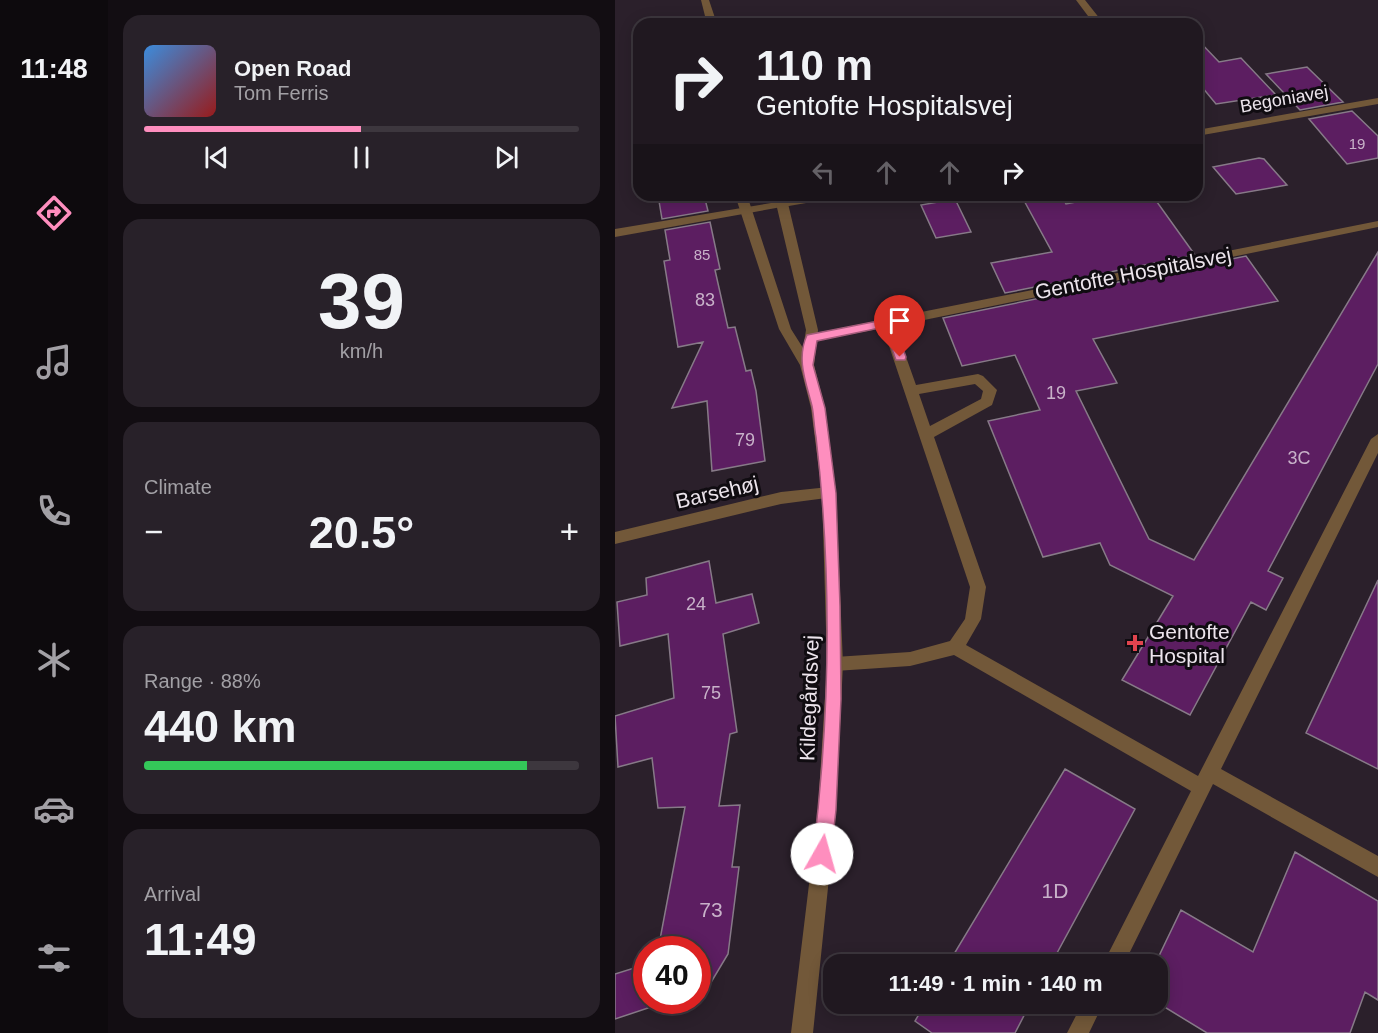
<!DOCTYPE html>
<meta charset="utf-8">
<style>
:root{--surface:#201820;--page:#282129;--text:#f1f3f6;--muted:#a2a0a5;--line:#3d373e;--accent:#fe8ebe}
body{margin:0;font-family:Helvetica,sans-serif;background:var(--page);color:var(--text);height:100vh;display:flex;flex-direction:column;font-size:22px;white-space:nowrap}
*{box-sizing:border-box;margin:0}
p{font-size:20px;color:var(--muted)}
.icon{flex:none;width:33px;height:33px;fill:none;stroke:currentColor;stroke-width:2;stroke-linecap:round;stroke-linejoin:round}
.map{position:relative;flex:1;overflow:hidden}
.sheet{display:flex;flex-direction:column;gap:15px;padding:15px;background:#120d12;width:507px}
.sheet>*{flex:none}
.banner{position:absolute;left:18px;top:18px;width:570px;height:183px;border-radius:18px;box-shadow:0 3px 15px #0003,0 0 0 2px var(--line);background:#201820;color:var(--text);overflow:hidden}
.speed{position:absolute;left:18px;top:936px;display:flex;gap:12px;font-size:30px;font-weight:700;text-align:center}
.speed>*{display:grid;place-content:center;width:78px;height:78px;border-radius:50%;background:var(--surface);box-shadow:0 3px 15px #0003,0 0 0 2px var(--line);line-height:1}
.speed .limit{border:9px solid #d22;background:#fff;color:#111}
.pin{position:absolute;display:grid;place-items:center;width:51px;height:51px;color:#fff;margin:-62px -26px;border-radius:50% 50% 50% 0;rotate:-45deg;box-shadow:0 0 6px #0007}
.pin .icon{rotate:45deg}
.me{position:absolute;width:66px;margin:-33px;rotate:7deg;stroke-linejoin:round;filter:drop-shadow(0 0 4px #0008)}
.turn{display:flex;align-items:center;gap:21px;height:126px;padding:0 24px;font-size:27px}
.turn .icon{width:78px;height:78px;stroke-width:2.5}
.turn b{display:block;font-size:42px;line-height:51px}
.lanes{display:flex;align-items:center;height:57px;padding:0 24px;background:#0003;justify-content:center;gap:30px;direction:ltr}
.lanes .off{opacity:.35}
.big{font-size:45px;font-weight:600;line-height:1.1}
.sheet .card{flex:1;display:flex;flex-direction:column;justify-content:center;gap:9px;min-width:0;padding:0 21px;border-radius:18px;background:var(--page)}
.sheet .dial{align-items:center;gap:0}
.dial b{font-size:78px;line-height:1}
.song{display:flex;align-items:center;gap:18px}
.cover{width:72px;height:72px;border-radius:9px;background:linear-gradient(135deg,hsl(210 70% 55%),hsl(0 70% 35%))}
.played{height:6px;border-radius:3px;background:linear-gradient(90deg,var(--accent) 50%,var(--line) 50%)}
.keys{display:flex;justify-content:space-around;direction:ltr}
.heat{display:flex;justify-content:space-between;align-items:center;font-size:33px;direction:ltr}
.charge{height:9px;border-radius:4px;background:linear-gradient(90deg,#34c759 88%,var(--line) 0)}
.trip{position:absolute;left:208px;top:954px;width:345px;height:60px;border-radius:18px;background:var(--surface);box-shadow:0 3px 15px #0003,0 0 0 2px var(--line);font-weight:600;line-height:60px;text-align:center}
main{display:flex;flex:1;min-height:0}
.tabs{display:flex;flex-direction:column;width:108px;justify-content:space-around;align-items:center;background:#0d0a0d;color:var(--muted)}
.tabs .icon{width:42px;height:42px}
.tabs .on{color:var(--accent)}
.tabs b{font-size:27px;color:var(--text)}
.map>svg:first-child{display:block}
</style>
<main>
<nav class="tabs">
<b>11:48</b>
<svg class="icon on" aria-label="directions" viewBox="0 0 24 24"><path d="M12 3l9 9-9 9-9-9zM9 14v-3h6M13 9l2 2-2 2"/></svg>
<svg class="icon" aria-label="music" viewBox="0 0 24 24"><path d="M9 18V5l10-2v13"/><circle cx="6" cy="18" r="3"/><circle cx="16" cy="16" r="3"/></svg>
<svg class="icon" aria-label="phone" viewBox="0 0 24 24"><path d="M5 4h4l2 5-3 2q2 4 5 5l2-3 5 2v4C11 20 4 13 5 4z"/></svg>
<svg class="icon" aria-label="climate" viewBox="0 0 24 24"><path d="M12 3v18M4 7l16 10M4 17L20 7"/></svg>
<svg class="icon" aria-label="car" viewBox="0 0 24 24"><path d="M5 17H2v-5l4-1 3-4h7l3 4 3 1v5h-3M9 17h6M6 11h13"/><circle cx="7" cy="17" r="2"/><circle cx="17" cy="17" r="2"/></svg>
<svg class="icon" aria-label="filters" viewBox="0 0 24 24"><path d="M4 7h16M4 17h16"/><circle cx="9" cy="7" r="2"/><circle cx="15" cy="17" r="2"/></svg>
</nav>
<section class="sheet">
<div class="card">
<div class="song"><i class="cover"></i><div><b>Open Road</b><p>Tom Ferris</p></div></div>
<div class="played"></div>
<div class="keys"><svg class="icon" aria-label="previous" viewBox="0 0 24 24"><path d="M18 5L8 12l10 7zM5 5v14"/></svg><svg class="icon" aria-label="pause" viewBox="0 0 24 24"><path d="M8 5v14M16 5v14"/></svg><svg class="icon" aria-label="next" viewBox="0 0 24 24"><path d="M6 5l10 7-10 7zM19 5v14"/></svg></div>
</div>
<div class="card dial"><b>39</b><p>km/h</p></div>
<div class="card"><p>Climate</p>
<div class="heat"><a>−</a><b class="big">20.5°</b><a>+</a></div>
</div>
<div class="card"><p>Range · 88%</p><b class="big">440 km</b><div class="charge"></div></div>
<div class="card"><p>Arrival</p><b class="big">11:49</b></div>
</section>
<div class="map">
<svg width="763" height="1033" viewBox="0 0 763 1033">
<rect width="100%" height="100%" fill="#2b202b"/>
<path fill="#5c1e61" stroke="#877a88" stroke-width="1.5" d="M 582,39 L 604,62 L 626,58 L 661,95 L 601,104 L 582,81 Z
M 692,67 L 728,102 L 685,110 L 651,74 Z
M 737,111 L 763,136 L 763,158 L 732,164 L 694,119 Z
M 644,158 L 649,159 L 672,185 L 621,194 L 598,167 Z
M 43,195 L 89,195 L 93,211 L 47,219 Z
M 406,195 L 446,195 L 451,204 L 497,195 L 537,195 L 580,255 L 390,293 L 376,263 L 437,252 Z
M 340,199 L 356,232 L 321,238 L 306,205 Z
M 95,222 L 105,269 L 100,270 L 113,328 L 120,327 L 131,371 L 136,370 L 141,391 L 150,461 L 97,471 L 92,401 L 57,408 L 88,342 L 63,347 L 49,261 L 55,260 L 50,230 Z
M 763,252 L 763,364 L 653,571 L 668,578 L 651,610 L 636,602 L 575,715 L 507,680 L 558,596 L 495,565 L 485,543 L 428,557 L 373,421 L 425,410 L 400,355 L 347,366 L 328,318 L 631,256 L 663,301 L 478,339 L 502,383 L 461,391 L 534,539 L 579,560 Z
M 94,561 L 101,603 L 137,594 L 144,623 L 108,634 L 122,732 L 115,734 L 104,806 L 125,805 L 117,867 L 124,867 L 113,954 L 92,989 L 82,992 L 82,950 L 43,950 L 70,807 L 43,808 L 37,758 L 3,767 L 0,716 L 59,698 L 53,634 L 5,646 L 2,602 L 32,595 L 31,578 Z
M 763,580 L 763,769 L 691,733 Z
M 450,769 L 520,809 L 436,964 L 333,964 Z
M 680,852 L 763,901 L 763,1000 L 750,992 L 735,1033 L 592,1033 L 543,1003 L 543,958 L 566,910 L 638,952 Z
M 32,964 L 32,1000 L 57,1000 L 0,1019 L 0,974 Z
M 310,1004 L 415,1004 L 400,1033 L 317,1033 L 300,1021 Z"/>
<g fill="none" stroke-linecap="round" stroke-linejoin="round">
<path fill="#725839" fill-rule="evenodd" d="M 168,201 L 172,202 L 172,206 L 0,237 L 0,229 Z
M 763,221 L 763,227 L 280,326 L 301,385 L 363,374 L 368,376 L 382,390 L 377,405 L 319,437 L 371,587 L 366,619 L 351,645 L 583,776 L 756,439 L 763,434 L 763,453 L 606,769 L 763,856 L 763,877 L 598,784 L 509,964 L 488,964 L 576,791 L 339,655 L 295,666 L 220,671 L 214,669 L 212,664 L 214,659 L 220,657 L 295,652 L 335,641 L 350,619 L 355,587 L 268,328 L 196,342 L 190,338 L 196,334 ZM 360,384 L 368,391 L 366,399 L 315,426 L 304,394 Z
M 467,1004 L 488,1004 L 474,1033 L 452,1033 Z"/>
<path fill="#725839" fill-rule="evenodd" d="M 461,0 L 470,0 L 489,24 L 479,24 Z
M 763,98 L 763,104 L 582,136 L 582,130 Z
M 201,195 L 226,195 L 220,198 L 168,207 L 162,204 L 168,201 Z
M 214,487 L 219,489 L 221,493 L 219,497 L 166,504 L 0,544 L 0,532 L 166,492 Z"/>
<path fill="#725839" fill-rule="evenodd" d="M 86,0 L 94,0 L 102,24 L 92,24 Z
M 120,195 L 132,195 L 176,329 L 188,348 L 191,330 L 159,195 L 171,195 L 203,330 L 199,365 L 210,408 L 221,493 L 228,664 L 221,810 L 198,1033 L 176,1033 L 203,810 L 212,664 L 207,493 L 196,408 L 185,365 L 164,329 Z"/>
</g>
<path fill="#fe8ebe" stroke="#a55c7c" stroke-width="1.5" d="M 273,319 L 279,322 L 291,357 L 290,360 L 281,360 L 269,327 L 202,341 L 198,365 L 210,408 L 221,493 L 225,606 L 226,699 L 221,810 L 216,854 L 213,860 L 207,863 L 201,860 L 198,854 C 215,717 217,574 201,437 C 199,427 199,416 197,406 C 191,382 181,359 192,335 Z"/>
<path fill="#e0444e" stroke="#100c11" stroke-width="2" d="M517 634h6v6h6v6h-6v6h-6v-6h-6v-6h6z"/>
<g text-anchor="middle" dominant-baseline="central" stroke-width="6" stroke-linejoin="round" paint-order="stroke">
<g font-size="15" fill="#c8b2c9">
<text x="742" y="143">19</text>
<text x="87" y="254">85</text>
</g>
<g font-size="18" fill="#ece4ec" stroke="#100c11">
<text transform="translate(669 99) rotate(-10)">Begoniavej</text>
</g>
<g font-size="18" fill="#c8b2c9">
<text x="90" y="300">83</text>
<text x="441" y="393">19</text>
<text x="130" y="440">79</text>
<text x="684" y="458">3C</text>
<text x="81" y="604">24</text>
<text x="96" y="693">75</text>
</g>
<g font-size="21" fill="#ece4ec" stroke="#100c11">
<text transform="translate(518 273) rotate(-11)">Gentofte Hospitalsvej</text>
<text transform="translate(102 492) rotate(-13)">Barsehøj</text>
<text transform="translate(194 698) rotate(-88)">Kildegårdsvej</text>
</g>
<g font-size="21" fill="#ece4ec" stroke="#100c11" text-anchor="start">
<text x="534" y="631">Gentofte<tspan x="534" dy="24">Hospital</tspan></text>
</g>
<g font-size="21" fill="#c8b2c9">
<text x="440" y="890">1D</text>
<text x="96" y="909">73</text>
</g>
</g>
</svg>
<div class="speed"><div class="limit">40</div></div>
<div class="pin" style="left:285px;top:357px;background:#d93025"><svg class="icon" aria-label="arrive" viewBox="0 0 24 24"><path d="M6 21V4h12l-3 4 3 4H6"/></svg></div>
<svg class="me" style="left:207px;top:854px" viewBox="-20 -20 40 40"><circle r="19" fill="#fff"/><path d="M0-13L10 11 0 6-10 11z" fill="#fe8ebe"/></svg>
<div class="trip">11:49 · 1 min · 140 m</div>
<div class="banner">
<div class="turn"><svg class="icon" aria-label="right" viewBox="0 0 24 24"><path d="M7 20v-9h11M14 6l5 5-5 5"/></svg><div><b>110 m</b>Gentofte Hospitalsvej</div></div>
<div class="lanes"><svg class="icon off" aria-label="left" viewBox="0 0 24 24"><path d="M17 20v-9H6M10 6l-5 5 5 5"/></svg><svg class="icon off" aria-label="ahead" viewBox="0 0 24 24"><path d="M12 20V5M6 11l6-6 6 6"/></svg><svg class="icon off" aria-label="ahead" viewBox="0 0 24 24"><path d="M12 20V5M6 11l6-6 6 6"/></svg><svg class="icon" aria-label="right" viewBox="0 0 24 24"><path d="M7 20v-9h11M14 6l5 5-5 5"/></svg></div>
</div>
</div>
</main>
